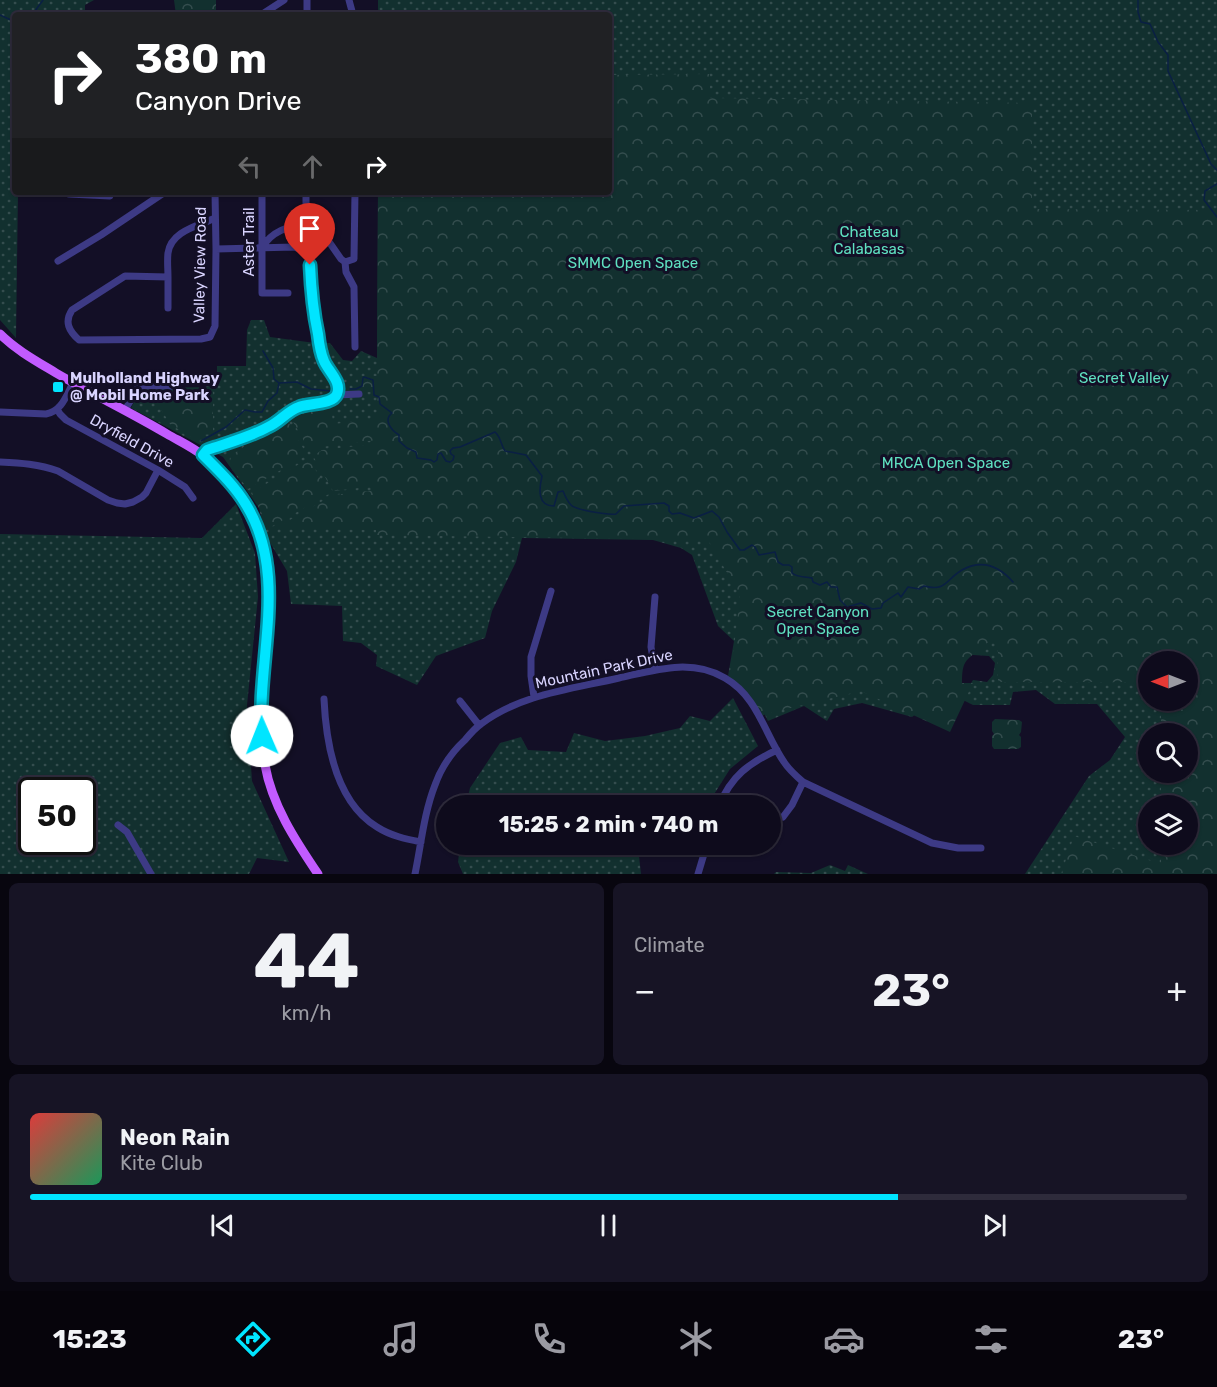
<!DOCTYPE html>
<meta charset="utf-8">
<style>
:root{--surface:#0e0b1c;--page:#171425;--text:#f1f3f6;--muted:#9b9ba3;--line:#2e2b3b;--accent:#00e5ff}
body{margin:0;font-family:Rubik,sans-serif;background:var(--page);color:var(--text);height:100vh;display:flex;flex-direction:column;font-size:22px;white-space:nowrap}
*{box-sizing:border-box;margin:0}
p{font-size:20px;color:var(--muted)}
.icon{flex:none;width:33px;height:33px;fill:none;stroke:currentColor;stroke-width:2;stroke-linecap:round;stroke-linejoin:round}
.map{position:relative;height:874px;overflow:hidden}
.side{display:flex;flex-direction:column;gap:9px;padding:9px;background:#08060f;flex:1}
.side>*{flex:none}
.hud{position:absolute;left:12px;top:12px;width:600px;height:183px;border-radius:6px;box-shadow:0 2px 4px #0004,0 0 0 2px var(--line);background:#202124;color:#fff;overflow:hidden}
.needle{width:39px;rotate:270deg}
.fabs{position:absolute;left:1138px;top:651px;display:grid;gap:12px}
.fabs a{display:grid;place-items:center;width:60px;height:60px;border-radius:50%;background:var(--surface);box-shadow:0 2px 4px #0004,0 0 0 2px var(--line);font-size:30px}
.speed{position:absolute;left:18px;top:777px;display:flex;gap:12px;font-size:30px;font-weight:700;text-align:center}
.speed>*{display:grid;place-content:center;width:78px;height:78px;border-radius:50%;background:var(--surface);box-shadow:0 2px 4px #0004,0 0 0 2px var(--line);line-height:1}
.speed .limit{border:3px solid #111;border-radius:9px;background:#fff;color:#111}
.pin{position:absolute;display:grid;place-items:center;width:51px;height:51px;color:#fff;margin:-62px -26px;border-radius:50% 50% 50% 0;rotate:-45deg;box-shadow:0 0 6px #0007}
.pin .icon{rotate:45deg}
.me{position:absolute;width:66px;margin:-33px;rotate:359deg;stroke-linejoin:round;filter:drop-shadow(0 0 4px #0008)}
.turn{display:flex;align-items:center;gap:21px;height:126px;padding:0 24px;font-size:27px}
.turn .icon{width:78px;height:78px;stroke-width:2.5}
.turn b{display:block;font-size:42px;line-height:51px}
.lanes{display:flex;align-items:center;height:57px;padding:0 24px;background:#0003;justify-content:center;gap:30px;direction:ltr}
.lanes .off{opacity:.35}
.big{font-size:45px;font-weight:700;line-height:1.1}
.side .tile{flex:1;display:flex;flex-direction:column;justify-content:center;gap:9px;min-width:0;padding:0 21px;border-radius:9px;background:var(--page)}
.side .dial{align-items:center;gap:0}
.dial b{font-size:78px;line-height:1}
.song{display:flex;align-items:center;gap:18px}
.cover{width:72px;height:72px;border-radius:9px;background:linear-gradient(135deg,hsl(0 70% 55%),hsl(150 70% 35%))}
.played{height:6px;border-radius:3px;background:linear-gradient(90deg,var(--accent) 75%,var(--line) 75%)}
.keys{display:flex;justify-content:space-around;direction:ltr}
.heat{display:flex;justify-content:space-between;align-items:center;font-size:33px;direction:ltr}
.side .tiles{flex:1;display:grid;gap:9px;grid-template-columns:1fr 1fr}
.tile:last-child{grid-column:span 2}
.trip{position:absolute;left:436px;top:795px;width:345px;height:60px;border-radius:30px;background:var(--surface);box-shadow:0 2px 4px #0004,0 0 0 2px var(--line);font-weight:700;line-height:60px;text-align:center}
.tab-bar{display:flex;height:96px;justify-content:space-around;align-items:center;background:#06040b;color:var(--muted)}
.tab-bar .icon{width:42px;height:42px}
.tab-bar .selected{color:var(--accent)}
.tab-bar b{font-size:27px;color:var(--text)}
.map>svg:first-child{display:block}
</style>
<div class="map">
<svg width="1217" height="874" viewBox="0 0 1217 874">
<defs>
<pattern id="grass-dots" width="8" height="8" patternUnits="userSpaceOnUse" patternTransform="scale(1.5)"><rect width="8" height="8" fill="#12302f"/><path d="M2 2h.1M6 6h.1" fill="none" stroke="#344d4e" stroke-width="1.8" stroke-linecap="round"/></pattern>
<pattern id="park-crowns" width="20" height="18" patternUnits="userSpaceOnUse" patternTransform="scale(1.5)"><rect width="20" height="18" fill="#12302f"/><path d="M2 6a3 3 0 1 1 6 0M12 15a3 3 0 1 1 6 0" fill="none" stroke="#344d4e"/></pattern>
</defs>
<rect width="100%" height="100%" fill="#130f26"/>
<path fill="url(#grass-dots)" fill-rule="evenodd" d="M 0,0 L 94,0 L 85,5 L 85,15 L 15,15 L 15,192 L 18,192 L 16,338 L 0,320 Z
M 378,0 L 1217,0 L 1217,874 L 1025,874 L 1089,776 L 1110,760 L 1125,737 L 1097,704 L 1055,704 L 1036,690 L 1013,692 L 1010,705 L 973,705 L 961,699 L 973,680 L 987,682 L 993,675 L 995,663 L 989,656 L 973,655 L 966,651 L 945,691 L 912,717 L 862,703 L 834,709 L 827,721 L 804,706 L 768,721 L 754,693 L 728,676 L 734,641 L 718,626 L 692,555 L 681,548 L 653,540 L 522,538 L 516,562 L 492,611 L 485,638 L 436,656 L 417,685 L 376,666 L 377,655 L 361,643 L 343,641 L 342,606 L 291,604 L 287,571 L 266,536 L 259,508 L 223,457 L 131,408 L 139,392 L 142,388 L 190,389 L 217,385 L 217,366 L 246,366 L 247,330 L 251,320 L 264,320 L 270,337 L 315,343 L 330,343 L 343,360 L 352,361 L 361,351 L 377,358 L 378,192 L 609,192 L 609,15 L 378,15 ZM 1149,662 L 1188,662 L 1188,700 L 1149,700 ZM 1149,734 L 1188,734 L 1188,772 L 1149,772 ZM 1149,806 L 1188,806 L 1188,844 L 1149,844 Z
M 236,504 L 255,553 L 258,597 L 247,705 L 252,781 L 289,862 L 257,858 L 249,874 L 0,874 L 0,534 L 202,538 ZM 32,790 L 82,790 L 82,842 L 32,842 Z
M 733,698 L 758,746 L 730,769 L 711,799 L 709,805 L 466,805 L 470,788 L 500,743 L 521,737 L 528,750 L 566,752 L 574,733 L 605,741 L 645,736 L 680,728 L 690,716 L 710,721 Z
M 460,845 L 640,845 L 638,847 L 641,874 L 463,874 L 458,862 Z
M 830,865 L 845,871 L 848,865 L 868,874 L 774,874 L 776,872 L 811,873 Z"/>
<path fill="url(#park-crowns)" d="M 174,0 L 216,0 L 216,15 L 176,15 Z
M 710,74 L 710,98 L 1032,103 L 1032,209 L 1217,210 L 1217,874 L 1061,874 L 1074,836 L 1161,864 L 1161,845 L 1188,844 L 1188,806 L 1161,805 L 1161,773 L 1188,772 L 1188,734 L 1161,733 L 1161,701 L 1188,700 L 1188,662 L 1149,662 L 1149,682 L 998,682 L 998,643 L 987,643 C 981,651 969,655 965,663 C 962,668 962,677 962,683 L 973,683 L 950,732 L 861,691 L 766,714 L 760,717 L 755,707 L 728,681 L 731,674 L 740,595 L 708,540 L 376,535 L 376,530 L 276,528 L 333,495 L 377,490 L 376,486 L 333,491 L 313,456 L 322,450 L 376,444 L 377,440 L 321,447 L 311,453 L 289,415 L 299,409 L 331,403 L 333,424 L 377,419 L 377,392 L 358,392 L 358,376 L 377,376 L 378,192 L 609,192 L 609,75 Z
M 213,387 L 213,434 L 202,435 L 195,439 L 171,425 L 151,394 L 145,388 Z
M 286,418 L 307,455 L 248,489 L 229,465 L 231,457 L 258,435 L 280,427 Z
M 309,458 L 329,494 L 269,528 L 260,510 L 251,493 Z
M 995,719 L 1019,720 L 1022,722 L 1021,732 L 1019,735 L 1021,737 L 1021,747 L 1018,749 L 994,749 L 992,746 L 992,736 L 994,734 L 992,731 L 992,722 Z"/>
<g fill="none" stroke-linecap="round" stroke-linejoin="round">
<path stroke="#0a1f44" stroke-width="1.5" d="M 1138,0 L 1138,12 L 1141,22 L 1150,24 L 1158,42 L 1168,55 L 1168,71 L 1211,164 L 1217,170
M 0,15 L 15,22
M 32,15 L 43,0
M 1217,184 L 1205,191 L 1204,200 L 1217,217
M 263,351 L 273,368 L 274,379 L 279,383
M 350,389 L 356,389 L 362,386 L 363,378 L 364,377 L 373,380 L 374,395 L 379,397 L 380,404 L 392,413 C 383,420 391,430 399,435 L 399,441 L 407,448 L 416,452 L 417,458 L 431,460 L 434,462 L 437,460 L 438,454 L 441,453 L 446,461 L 450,462 L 453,460 L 454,456 L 451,454 L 450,451 L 453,448 L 460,447 L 495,432 C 501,437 500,443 505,451 L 526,455 L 542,476 C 539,489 537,506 554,506 L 558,492 L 563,491 C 565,496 567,501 571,505 C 576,510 607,515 616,514 L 624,506 L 664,503 L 669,506 L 669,511 L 672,514 L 680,513 L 694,518 L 712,511 L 719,517 L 727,532 L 740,550 L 744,550 L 752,545 L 755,547 L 759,555 L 775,552 L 778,562 L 783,565 L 789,565 L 792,567 L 792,573 C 798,578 805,576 812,578 L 813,582 L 820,585 L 827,582 L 831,587 L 837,587 L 840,600 L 847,607 L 861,603 L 872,609 L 881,608 L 883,603 L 898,593 L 901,597 L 908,587 L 919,589 L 924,586 C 947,592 946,579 962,570 C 982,559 999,566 1013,582
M 201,441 L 226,427 L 245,410 L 255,412 L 262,412 L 268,401 L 277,393 L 279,383 L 297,382 L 311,389 L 331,391"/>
<path stroke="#3d3a85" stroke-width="7" d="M 307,0 L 307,15
M 349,0 L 353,15
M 261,15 L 284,0
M 215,192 L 216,249 L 215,326 L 210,337 L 201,339 L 79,340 C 69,331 64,322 72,310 L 125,276 L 168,277 C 168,269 167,261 168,253 C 171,231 198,226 215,218
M 262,192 L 262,293 L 288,293
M 69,194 L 110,196 L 111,192
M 306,223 L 306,192
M 262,248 C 271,231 288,227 306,223 L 325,236 L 341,259 L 345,262 L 354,259 L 355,192
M 58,261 L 101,235 L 165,192
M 345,262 L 346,272 L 354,287 L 355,347
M 168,277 L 168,308
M 337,395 L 359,394
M 57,409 L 60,414 L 66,420 L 158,470 L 185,487 L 193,498
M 125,410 L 139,386 L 178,386
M 0,412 L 46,414 C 62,411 66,396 73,383
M 203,455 L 208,450 L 264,430 L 274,424 L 288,412 L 298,407 L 328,401 L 337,395 L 338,389 L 337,382 L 327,368 L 320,350 L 311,294 L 310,265 L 308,256 L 305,251 L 294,247 L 216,249
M 0,462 C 20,463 39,464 58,471 L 108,500 L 117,503 L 125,504 L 133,502 L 142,497 L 146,493 L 158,470
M 655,670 L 651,647 L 655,597
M 534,697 L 531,676 L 531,657 L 551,591
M 324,699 C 326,743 336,802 377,827 C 391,836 406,839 421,842
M 460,701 L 479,725
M 719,806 C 731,776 749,763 777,750
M 783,817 L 792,805 L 803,782
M 118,825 L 127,832 L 151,874
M 415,874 C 421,845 424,813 435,785 C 441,768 452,752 465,740 C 470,734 475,728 481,724 C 521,694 572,689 619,678 C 655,670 691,658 725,678 C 758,697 764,733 784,762 C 789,770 796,776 803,782 L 932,843 L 958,848 L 981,848
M 698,874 L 707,844"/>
<path stroke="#c25bff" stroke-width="9" d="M 0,334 C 16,350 36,361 56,373 C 92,394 130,412 167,434 C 179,441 192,447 202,455 C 214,464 231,482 240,494 C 298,576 247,674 265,765 C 272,805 295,840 318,874"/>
</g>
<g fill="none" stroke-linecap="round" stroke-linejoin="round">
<g stroke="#0095a6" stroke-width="15">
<path id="route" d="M 262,736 C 256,659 290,574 245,503 C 234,485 218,470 203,455 L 207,450 C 227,443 250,437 268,427 C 280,422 287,411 299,407 C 309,403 333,405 337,394 C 342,382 328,371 324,361 C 320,352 319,343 318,334 C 313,311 311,288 310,265"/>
</g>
<use href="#route" stroke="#00e5ff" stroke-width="10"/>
</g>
<rect fill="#00e5ff" stroke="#130f26" stroke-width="2" x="52" y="381" width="12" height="12" rx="3"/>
<g text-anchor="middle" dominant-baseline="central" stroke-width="6" stroke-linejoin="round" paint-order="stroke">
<g font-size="15" fill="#5fe0c0" stroke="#130f26">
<text x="869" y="232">Chateau<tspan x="869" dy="17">Calabasas</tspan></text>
<text x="633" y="263">SMMC Open Space</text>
<text x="1124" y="378">Secret Valley</text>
<text x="946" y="463">MRCA Open Space</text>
<text x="818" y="612">Secret Canyon<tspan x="818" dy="17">Open Space</tspan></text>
</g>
<g font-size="15" fill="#d9d4ff" stroke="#130f26">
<text transform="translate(249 242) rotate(-90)">Aster Trail</text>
<text transform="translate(200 265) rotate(-89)">Valley View Road</text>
<text transform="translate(132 441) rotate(29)">Dryfield Drive</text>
<text transform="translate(604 669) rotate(-12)">Mountain Park Drive</text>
</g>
<g font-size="15" font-weight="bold" fill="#d9d4ff" stroke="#130f26" text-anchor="start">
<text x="70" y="378">Mulholland Highway<tspan x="70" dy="17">@ Mobil Home Park</tspan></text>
</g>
</g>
</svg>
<div class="fabs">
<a><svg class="needle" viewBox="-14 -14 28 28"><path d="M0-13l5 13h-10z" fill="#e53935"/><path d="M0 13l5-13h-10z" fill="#9b9ba3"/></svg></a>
<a><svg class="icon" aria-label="search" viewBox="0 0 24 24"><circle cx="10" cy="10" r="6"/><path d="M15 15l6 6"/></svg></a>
<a><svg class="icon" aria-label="layers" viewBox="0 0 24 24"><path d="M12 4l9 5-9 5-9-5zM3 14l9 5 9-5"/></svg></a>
</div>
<div class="speed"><div class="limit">50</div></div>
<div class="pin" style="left:310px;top:265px;background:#d93025"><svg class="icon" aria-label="arrive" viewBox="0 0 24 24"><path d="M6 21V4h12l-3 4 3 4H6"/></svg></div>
<svg class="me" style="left:262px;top:736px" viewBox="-20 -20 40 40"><circle r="19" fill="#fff"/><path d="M0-13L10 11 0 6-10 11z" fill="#00e5ff"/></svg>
<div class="trip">15:25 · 2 min · 740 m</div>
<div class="hud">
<div class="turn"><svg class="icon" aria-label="right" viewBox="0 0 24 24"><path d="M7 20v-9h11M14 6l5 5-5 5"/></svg><div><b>380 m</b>Canyon Drive</div></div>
<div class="lanes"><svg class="icon off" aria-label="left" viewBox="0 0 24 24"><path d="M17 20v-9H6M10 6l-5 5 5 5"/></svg><svg class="icon off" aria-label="ahead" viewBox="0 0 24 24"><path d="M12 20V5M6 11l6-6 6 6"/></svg><svg class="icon" aria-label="right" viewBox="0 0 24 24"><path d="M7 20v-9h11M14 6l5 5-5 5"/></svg></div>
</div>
</div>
<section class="side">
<div class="tiles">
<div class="tile dial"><b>44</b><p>km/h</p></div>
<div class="tile"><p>Climate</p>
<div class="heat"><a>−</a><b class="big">23°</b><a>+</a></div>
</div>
<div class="tile">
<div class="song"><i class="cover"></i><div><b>Neon Rain</b><p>Kite Club</p></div></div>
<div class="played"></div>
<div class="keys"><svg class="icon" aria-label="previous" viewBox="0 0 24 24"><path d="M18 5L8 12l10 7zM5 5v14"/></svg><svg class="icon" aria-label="pause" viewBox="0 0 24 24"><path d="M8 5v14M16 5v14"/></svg><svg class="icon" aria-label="next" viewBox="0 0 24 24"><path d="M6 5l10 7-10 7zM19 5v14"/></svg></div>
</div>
</div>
</section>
<nav class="tab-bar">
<b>15:23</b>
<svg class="icon selected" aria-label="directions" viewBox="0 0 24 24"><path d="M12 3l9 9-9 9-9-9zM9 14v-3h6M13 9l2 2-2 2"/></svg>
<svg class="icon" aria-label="music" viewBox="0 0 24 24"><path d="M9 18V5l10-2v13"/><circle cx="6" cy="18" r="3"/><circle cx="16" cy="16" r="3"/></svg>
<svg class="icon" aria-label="phone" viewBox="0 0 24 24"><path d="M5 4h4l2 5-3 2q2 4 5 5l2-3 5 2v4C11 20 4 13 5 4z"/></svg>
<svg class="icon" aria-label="climate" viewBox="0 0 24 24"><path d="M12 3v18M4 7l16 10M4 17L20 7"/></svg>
<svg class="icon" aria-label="car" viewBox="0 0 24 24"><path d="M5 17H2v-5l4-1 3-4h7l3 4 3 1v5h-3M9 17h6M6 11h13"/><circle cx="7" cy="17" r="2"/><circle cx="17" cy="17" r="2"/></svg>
<svg class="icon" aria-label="filters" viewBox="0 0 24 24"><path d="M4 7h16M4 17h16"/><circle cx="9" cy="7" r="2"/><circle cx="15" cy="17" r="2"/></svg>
<b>23°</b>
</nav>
